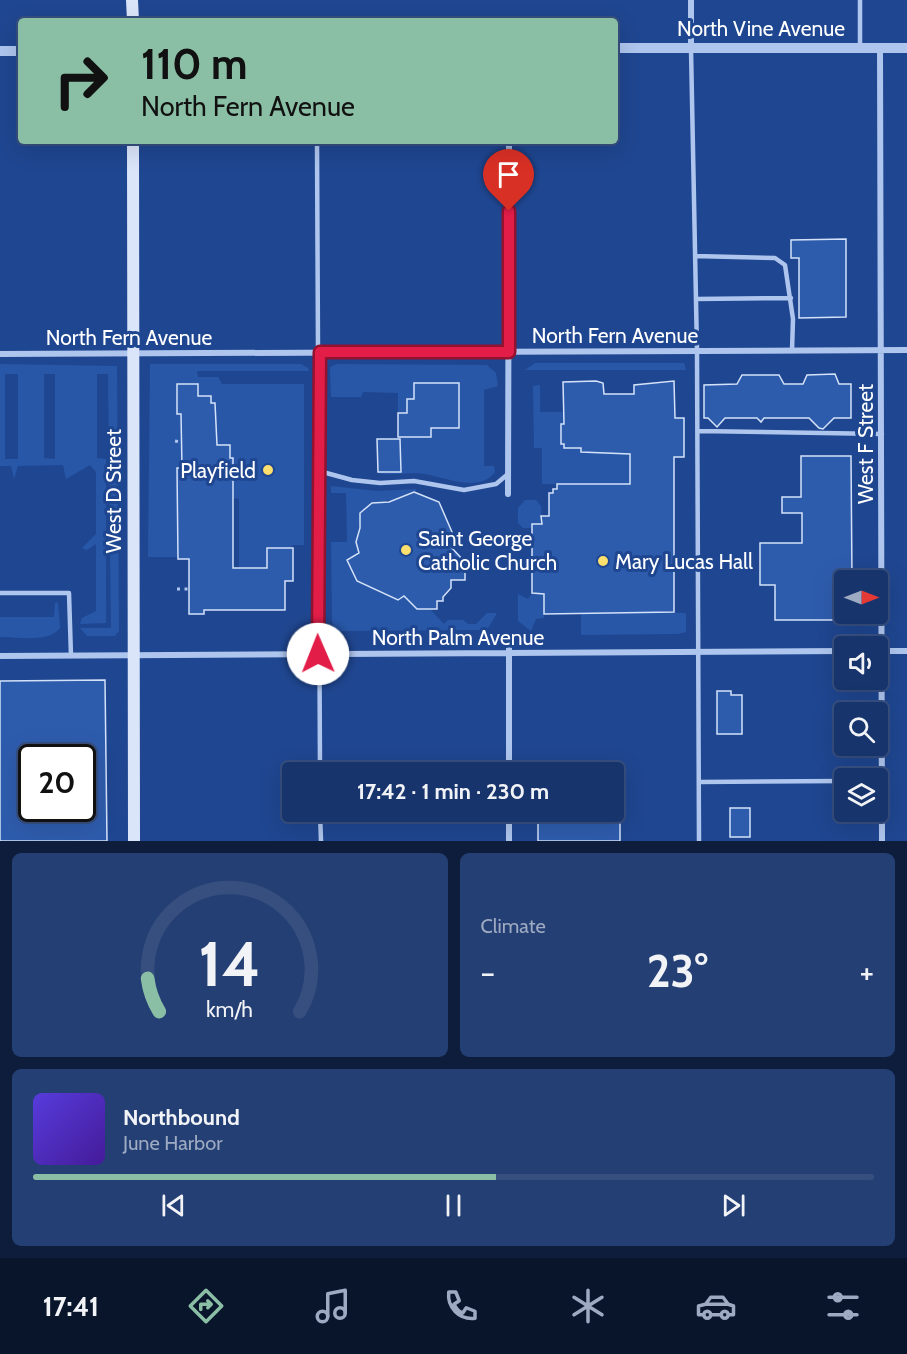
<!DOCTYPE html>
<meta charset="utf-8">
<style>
:root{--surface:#17346c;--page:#243f74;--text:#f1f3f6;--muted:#9eaac2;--line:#364f7f;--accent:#8abfa5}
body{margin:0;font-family:Cabin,sans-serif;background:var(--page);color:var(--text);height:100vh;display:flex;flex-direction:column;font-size:22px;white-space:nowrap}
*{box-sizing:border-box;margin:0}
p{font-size:20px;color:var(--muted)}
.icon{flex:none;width:33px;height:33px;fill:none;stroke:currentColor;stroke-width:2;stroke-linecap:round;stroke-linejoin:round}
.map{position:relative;height:841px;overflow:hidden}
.sheet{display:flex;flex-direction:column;gap:12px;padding:12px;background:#0d1d3b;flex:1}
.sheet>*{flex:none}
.hud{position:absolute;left:18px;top:18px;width:600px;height:126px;border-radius:6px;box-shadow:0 6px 24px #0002,0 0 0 2px var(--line);background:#8abfa5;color:#111;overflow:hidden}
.needle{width:39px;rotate:90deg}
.controls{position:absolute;left:834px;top:570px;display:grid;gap:12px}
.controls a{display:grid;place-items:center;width:54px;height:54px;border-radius:6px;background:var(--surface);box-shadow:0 6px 24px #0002,0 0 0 2px var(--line);font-size:30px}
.speed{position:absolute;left:18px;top:744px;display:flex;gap:12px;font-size:30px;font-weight:700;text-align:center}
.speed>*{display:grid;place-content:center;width:78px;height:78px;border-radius:50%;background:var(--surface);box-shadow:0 6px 24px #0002,0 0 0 2px var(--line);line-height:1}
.speed .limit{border:3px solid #111;border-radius:9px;background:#fff;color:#111}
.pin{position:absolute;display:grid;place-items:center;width:51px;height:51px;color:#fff;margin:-62px -26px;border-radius:50% 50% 50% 0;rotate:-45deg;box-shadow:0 0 6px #0007}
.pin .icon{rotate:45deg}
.me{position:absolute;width:66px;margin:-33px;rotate:359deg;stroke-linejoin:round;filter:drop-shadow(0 0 4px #0008)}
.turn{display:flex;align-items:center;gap:21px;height:126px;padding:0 24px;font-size:27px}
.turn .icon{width:78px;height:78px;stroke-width:2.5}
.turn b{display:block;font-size:42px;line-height:51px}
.big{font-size:45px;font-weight:700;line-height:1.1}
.sheet .widget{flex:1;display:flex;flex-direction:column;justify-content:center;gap:9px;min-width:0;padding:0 21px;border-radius:9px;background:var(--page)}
.sheet .dial{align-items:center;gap:0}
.dial svg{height:156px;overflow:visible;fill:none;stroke:var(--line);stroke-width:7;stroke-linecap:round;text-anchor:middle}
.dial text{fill:var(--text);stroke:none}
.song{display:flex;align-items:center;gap:18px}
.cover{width:72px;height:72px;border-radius:9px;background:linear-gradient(135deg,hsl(250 70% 55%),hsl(260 70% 35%))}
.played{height:6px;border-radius:3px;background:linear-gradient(90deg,var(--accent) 55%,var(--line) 55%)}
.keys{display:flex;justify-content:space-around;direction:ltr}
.heat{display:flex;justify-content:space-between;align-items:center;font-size:33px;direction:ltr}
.sheet .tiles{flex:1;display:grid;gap:12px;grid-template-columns:1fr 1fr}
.widget:last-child{grid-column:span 2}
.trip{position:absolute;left:282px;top:762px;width:342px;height:60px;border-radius:6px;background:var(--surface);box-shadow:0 6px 24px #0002,0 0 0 2px var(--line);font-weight:700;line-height:60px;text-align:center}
.tabs{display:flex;height:96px;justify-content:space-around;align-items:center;background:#09152b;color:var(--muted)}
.tabs .icon{width:42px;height:42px}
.tabs .selected{color:var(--accent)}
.tabs b{font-size:27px;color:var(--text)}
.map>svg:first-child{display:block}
</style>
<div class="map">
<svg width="907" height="841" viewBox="0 0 907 841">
<rect width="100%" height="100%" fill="#1f4690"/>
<path fill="#2857a8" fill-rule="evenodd" d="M 535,363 L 684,363 L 686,370 L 525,370 Z
M 0,364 L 117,366 L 119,631 L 115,636 L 87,636 L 80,628 L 111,628 L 108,374 L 97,374 L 97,458 L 106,459 L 106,623 L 80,624 L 82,618 L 96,611 L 96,544 L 87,550 L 82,548 L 96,534 L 96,472 L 90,465 L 66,479 L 63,465 L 18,466 L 14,479 L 11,466 L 0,466 ZM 5,374 L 18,374 L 18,459 L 5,459 ZM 44,374 L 55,374 L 55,459 L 44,458 Z
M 150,364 L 301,364 L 308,368 L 309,371 L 197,371 L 198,377 L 218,377 L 222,384 L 304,384 L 304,545 L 293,545 L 267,568 L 256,568 L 256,571 L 239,571 L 239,499 L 233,498 L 230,458 L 217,445 L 215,403 L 211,403 L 211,396 L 198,396 L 177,384 L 177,414 L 181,414 L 182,468 L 177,468 L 178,557 L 148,557 Z
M 337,364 L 487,365 L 496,373 L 498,386 L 484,390 L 484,466 L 494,466 L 495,472 C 477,496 439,473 415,473 C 402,473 390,476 378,473 L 377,439 L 398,439 L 398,393 L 363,392 L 361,397 L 331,397 L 330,367 Z
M 540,385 L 540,412 L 599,412 L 613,418 L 613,454 L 645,454 L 630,484 L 542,484 L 542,448 L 534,448 L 533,386 Z
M 331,486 L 377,491 L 416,489 L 410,503 L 397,499 L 372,503 L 360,513 C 360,527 355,539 359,553 L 347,561 L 357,581 L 397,600 L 404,596 L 417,609 L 430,609 L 444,624 L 448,620 L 463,620 L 468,624 L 476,624 L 487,613 L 497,613 L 487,630 L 335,631 L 332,623 L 331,542 L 347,542 L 346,493 L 331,493 Z
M 525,500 L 536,500 L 541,506 L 542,524 L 532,524 L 532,528 L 523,528 L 518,523 L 518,508 Z
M 532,593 L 544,594 L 544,618 L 536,619 L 531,631 L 518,621 L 518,594 L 528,599 Z
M 58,602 L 60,628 C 49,643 17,637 0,637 L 0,617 L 54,617 L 55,603 Z
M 657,612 L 686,613 L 686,632 L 678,634 L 581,635 L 581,614 Z"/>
<path fill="#2e5cad" stroke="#d4e2f9" stroke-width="1.5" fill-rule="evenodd" d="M 846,239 L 846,317 L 799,318 L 799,258 L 791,258 L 791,240 Z
M 835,374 L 839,384 L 851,384 L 851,418 L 834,418 L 823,429 L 819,428 L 809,418 L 764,418 L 761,422 L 757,418 L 725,418 L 717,427 L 708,418 L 704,418 L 704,385 L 737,384 L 742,375 L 779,375 L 784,384 L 803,384 L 807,375 Z
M 596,381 L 603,383 L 604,394 L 634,394 L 634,385 L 674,381 L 675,418 L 684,418 L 684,457 L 674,457 L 674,612 L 544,614 L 544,594 L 532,593 L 532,524 L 542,524 L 541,516 L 549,516 L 549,493 L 553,493 L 553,489 L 557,489 L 557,484 L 630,484 L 630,454 L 581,452 L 581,448 L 564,448 L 564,444 L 561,444 L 561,424 L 564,424 L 563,382 Z
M 414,383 L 459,383 L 459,428 L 431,428 L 431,437 L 398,437 L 398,413 L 407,413 L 407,399 L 414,399 Z
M 177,384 L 198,384 L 198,396 L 211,396 L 211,403 L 215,403 L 217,445 L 230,445 L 230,458 L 233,458 L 233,568 L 267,568 L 267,548 L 293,548 L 293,581 L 285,581 L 285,610 L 204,610 L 204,614 L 189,614 L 189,559 L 178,559 L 177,468 L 182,468 L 181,414 L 177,414 Z
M 377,439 L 400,439 L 401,472 L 378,472 Z
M 801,456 L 851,456 L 852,580 L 844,580 L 844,620 L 775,620 L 775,585 L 760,585 L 760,543 L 802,543 L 802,513 L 782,513 L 782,497 L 801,497 Z
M 414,492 L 439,502 L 455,539 L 451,547 L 465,562 L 465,580 L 451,580 L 451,588 L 443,597 L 443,601 L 437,601 L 437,609 L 417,609 L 404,596 L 398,600 L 357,581 L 347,560 L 359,553 L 356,542 L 360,528 L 360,513 L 372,503 L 389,502 Z
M 105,680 L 107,841 L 0,841 L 0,681 ZM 32,758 L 82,758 L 82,808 L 32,808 Z
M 717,691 L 731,691 L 731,695 L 742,695 L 742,734 L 717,734 Z
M 730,808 L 750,808 L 750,837 L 730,837 Z
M 538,812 L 620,812 L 620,841 L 538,841 Z"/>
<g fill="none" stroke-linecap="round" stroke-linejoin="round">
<path stroke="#aec5ed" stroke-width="3" stroke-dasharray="3 4.5" stroke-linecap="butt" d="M 175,441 L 181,442
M 177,589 L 189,589"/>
<path stroke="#aec5ed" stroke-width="4.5" d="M 860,0 L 860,48
M 691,49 L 697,351 L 699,841
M 317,141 L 320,772
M 695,256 L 775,258 L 785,265 L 793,319 L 792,351
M 696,299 L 791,298
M 698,431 L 882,434
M 319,471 L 352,480 L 380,483 L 414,481 L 464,490 L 496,484 L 508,474
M 0,593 L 69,593 L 71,656
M 699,782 L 844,781
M 320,812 L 321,841"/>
<path stroke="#aec5ed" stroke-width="6" d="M 691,0 L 691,48
M 880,48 L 882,841
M 0,354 L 907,350
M 508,494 L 509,141
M 509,635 L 509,772
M 878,651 L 907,651
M 0,656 L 844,651
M 509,841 L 509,812"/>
<path stroke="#aec5ed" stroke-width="10" d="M 615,48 L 907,48
M 0,51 L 21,51"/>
<path stroke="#dbe5fa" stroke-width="12" d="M 132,0 L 133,21
M 133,141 L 134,841"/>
</g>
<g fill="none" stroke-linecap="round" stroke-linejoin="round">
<g stroke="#92132f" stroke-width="15">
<path id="route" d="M 318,654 L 320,352 L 509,352 L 509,211"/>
</g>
<use href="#route" stroke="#e11d48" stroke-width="10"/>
</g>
<g fill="#fcdf6e" stroke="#1f4690" stroke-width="2">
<circle cx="268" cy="470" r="6"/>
<circle cx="406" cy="550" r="6"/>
<circle cx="603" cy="561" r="6"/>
</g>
<g text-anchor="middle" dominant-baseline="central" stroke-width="6" stroke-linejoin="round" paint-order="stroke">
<g font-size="21" fill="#fff" stroke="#1f4690">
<text x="761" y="28">North Vine Avenue</text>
<text x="615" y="335">North Fern Avenue</text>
<text x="129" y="337">North Fern Avenue</text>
<text transform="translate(865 444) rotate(-90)">West F Street</text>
<text transform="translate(113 491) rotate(-90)">West D Street</text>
<text x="458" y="637">North Palm Avenue</text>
</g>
<g font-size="21" fill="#fff" stroke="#1f4690" text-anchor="start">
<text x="256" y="470" text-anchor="end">Playfield</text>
<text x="418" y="538">Saint George<tspan x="418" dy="24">Catholic Church</tspan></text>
<text x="615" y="561">Mary Lucas Hall</text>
</g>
</g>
</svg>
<div class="controls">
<a><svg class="needle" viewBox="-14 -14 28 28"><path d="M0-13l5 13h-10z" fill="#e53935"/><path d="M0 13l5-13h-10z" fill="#9eaac2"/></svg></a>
<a><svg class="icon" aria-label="sound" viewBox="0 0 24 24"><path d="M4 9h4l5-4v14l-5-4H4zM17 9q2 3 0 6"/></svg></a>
<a><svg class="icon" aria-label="search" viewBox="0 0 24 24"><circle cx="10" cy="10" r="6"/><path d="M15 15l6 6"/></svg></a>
<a><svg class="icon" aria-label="layers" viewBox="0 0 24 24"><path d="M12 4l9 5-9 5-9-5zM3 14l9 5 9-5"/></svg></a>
</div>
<div class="speed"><div class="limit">20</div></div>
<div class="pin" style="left:509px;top:211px;background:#d93025"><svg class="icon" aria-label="arrive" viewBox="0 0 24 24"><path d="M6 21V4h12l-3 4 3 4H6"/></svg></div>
<svg class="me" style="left:318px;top:654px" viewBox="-20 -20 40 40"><circle r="19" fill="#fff"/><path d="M0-13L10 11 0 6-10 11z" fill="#e11d48"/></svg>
<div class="trip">17:42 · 1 min · 230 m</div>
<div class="hud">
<div class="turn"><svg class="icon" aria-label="right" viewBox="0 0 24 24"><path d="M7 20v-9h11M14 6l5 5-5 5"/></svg><div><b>110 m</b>North Fern Avenue</div></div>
</div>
</div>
<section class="sheet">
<div class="tiles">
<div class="widget dial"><svg viewBox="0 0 100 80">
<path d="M14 69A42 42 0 1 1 86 69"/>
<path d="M14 69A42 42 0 0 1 8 52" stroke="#8abfa5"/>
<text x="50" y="56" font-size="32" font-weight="700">14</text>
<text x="50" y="72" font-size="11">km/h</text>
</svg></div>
<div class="widget"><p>Climate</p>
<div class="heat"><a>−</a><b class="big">23°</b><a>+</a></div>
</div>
<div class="widget">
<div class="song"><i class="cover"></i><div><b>Northbound</b><p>June Harbor</p></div></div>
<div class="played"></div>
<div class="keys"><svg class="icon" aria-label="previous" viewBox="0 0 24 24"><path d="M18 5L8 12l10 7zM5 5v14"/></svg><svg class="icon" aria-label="pause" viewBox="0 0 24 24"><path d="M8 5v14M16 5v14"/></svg><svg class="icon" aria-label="next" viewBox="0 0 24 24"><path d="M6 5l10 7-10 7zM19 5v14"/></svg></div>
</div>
</div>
</section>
<nav class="tabs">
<b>17:41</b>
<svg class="icon selected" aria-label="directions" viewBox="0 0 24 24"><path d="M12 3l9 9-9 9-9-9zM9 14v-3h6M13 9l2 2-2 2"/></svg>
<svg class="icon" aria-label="music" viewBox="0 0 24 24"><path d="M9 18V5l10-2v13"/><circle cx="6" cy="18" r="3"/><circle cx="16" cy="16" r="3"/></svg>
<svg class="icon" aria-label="phone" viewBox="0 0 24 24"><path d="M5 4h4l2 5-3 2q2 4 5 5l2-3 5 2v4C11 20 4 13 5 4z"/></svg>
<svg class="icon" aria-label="climate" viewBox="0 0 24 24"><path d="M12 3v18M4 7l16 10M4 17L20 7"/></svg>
<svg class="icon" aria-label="car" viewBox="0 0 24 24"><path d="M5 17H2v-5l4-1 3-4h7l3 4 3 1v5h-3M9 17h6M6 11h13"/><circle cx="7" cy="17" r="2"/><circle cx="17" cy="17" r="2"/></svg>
<svg class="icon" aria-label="filters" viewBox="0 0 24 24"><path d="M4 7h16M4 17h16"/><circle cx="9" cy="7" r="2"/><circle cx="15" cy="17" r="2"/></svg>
</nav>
